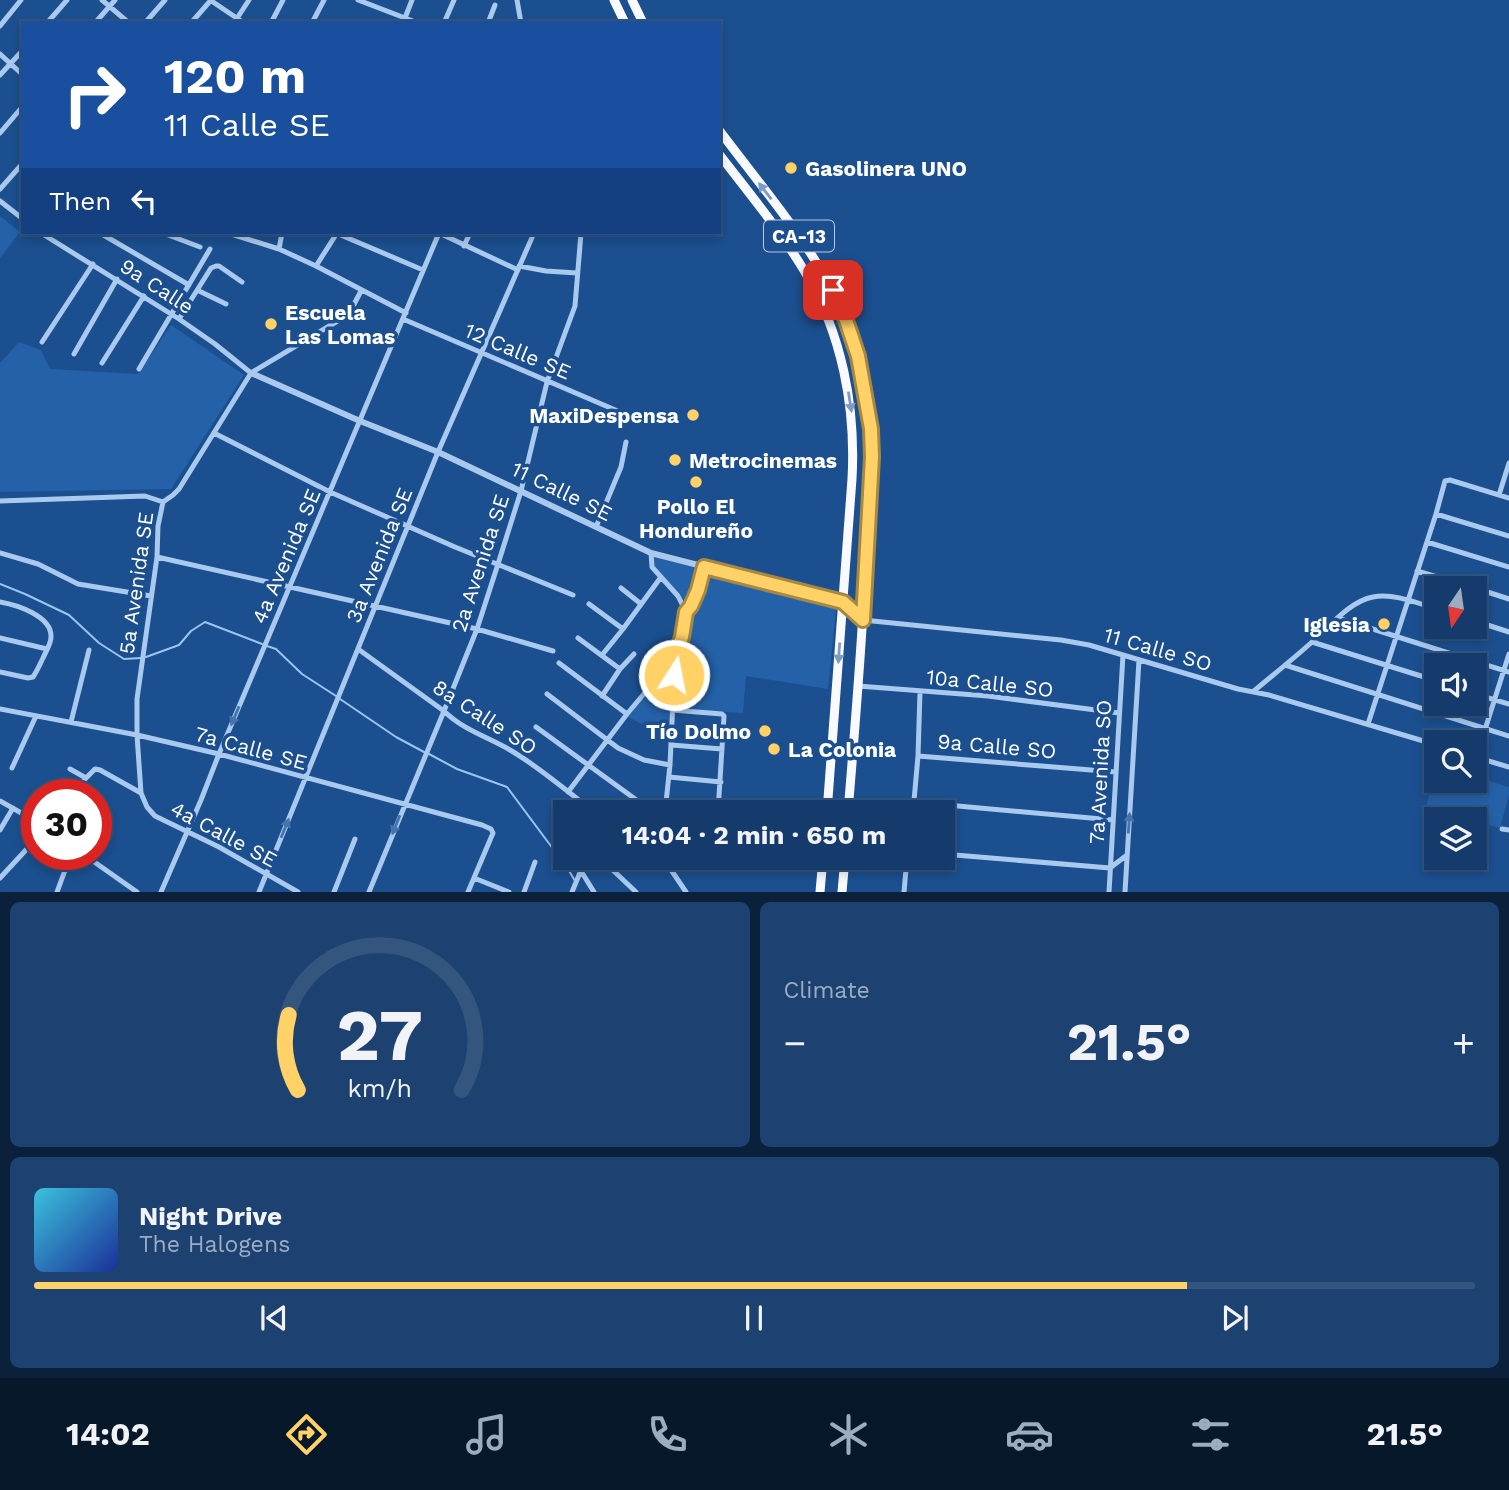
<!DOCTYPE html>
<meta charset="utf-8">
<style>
:root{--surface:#143b6b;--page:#1d4271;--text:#f1f3f6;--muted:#9dadc1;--line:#33557e;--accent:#ffd166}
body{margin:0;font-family:"Work Sans",sans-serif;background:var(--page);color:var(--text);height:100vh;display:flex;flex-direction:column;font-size:26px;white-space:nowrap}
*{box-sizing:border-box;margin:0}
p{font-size:23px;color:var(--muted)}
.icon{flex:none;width:38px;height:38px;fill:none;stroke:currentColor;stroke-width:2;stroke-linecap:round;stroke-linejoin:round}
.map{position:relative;height:892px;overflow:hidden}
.panel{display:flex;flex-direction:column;gap:10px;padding:10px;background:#0b203b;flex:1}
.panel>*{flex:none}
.banner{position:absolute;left:21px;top:21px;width:700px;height:214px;border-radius:0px;box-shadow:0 4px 10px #0003,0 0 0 2px var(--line);background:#1a4fa0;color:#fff;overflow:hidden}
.needle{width:46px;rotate:193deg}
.tools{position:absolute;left:1424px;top:576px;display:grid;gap:14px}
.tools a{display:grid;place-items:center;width:63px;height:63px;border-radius:0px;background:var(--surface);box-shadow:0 4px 10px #0003,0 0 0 2px var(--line);font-size:35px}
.speed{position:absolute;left:21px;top:779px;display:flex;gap:14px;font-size:35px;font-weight:700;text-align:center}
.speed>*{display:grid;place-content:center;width:91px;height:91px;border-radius:50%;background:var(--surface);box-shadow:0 4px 10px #0003,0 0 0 2px var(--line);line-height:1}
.speed .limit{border:10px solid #d22;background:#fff;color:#111}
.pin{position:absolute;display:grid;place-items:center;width:60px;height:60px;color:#fff;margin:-30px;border-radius:14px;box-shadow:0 4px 10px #0006}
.me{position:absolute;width:77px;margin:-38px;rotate:11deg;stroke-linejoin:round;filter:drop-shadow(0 0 5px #0008)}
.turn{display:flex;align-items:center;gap:24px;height:147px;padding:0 28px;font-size:32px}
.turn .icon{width:91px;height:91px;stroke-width:2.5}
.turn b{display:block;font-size:49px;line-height:60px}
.then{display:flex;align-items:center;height:66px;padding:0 28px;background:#0003;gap:14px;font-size:26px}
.big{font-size:52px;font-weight:700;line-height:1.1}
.panel .widget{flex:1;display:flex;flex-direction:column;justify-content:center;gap:10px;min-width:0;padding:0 24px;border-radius:10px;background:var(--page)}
.panel .dial{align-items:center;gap:0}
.dial svg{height:182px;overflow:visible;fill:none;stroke:var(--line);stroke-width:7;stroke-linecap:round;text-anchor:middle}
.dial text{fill:var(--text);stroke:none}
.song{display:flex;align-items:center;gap:21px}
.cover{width:84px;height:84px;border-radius:10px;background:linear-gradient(135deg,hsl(190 70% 55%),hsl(230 70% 35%))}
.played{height:7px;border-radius:4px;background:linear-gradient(90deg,var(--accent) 80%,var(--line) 80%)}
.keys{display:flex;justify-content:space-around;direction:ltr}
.heat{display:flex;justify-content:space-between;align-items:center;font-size:38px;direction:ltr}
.panel .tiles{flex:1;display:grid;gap:10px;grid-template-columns:1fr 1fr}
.widget:last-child{grid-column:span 2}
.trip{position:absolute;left:553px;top:800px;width:402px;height:70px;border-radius:0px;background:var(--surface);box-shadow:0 4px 10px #0003,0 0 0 2px var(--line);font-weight:700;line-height:70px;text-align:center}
.tab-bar{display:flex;height:112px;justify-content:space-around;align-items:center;background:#08182b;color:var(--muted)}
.tab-bar .icon{width:49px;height:49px}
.tab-bar .selected{color:var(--accent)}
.tab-bar b{font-size:32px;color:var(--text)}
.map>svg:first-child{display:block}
</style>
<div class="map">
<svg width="1509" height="892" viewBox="0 0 1509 892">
<rect width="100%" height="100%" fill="#1b4f8f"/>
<path fill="#2461a8" d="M 0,216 L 20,232 L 0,258 Z
M 171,325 L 244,375 L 171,489 L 0,492 L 0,363 L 19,342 L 41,350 L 50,369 L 138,374 Z
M 651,553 L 837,600 L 828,689 L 746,676 L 743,713 L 673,709 L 677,656 L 688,613 L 680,594 L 652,567 Z
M 673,661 L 669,732 L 642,724 L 628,717 Z
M 1437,766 L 1437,780 L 1475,780 L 1475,777 L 1509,787 L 1509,795 L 1500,828 L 1475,821 L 1475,819 L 1468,819 L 1426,807 Z"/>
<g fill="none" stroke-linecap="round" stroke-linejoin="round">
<path stroke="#9cc4f0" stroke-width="2" d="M 0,584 L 25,594 L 69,615 L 99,643 L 124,659 L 141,658
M 267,646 L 276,649 L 302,674 L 336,696
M 146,657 L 179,645 L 191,631 L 205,622 L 262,644
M 340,699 L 396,737 L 424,752
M 429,754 L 457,769 L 507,787 L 568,869 L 575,881"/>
<path stroke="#a9c9ee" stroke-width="5" d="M 102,0 L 129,23
M 210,0 L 244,23
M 358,0 L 418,23
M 517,0 L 521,23
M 405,18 L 412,0
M 47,23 L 67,0
M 95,23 L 115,0
M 145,23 L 165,0
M 191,23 L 211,0
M 234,23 L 249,0
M 271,23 L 283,0
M 312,23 L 324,0
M 444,23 L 454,0
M 488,23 L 495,5
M 0,26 L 21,0
M 0,54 L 23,75
M 0,75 L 23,50
M 0,133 L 23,106
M 0,189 L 23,163
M 0,201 L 23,219
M 41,233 L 179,319 L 215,344 L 251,373
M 100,233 L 189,285
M 163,233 L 200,247
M 228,233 L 279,249 L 316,266 L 406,313
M 336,233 L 423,270
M 439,233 L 518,270
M 464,246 L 470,233
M 279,249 L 282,233
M 316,266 L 337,233
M 519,266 L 546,271 L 577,273
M 197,290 L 226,304
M 179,319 L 211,268 L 216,266 L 219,266 L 242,282
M 403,319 L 620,412
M 42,342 L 93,264
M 74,354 L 117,279
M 102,363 L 144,296
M 139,369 L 210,249
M 214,433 L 330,492 L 455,547 L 573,595
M 1499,495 L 1509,463
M 0,501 L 145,496 L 163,502
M 1436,514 L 1509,536
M 596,527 L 621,467 L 626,442
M 1427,542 L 1509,567
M 0,553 L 38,564 L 78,584 L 151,596
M 651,553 L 652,567 L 678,596 L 686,612
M 157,557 L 477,629 L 553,651
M 1417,571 L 1474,588
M 621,588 L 641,604
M 1475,588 L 1509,599
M 0,602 C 17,605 52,616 51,637 C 51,644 46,651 43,658 C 40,664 37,671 33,677 L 28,678 L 0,672
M 589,604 L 623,629 L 661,577
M 1338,618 L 1509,672
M 863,620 L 1061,640 L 1089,645 L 1238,689 L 1269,695 L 1437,745
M 1475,621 L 1509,632
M 0,638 L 47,649
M 578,638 L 620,669
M 1312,642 L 1437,681
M 358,649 L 444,711 C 463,730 488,737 510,750 C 538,766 568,792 594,812
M 602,655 L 623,629
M 559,663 L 627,714
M 1285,665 L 1509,736
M 858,686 L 988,696 L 1119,713
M 1254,691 C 1273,675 1293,659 1312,642 C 1329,627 1350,601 1373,597 C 1394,593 1417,603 1437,609
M 547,694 L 618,748 L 644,760 L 670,765
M 1475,694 L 1509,704
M 602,696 L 620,669 L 634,654
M 0,709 L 137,735 L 219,754 L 482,825 L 491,829 L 493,833 L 468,892
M 672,710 L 722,714 L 724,716 L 718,812
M 71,722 L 89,650
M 1368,724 L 1436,514 L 1445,481 L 1450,480 L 1509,498
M 536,727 L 653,812
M 671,745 L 722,749
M 918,756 L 1116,772
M 1475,757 L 1509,767
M 1476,758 L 1509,654
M 12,768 L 36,716
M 70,769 L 86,778
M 1477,771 L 1481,759
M 669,777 L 721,782
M 568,792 L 627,714 L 675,657
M 73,794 L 86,778 L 95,769 L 100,770 L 141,793
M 0,801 L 37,822
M 914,802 L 1113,820
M 666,809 L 695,812
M 665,812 L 670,765 L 675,657 L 682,637 L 686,612 L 691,605 L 698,590 L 703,567
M 913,812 L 918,756 L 920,692
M 1502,829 L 1509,830
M 0,830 L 13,808
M 83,854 L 137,892
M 943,854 L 1110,868 L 1127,855
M 600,858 L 636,892
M 663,858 L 686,892
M 581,871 L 594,892
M 0,878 L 37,838
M 474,878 L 509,892
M 57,892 L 71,854
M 161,892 L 201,800 L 219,754 L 439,233
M 259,892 L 438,452 L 534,233
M 298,892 L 219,847 L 155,816 L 147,807 L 141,793 L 137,735 L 137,699 L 157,557 L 158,526 L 163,502 L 173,495 L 179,489 L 251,373 L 346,316 L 351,310 L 361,291
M 334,892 L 355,839
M 369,892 L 444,711 L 477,629 L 498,564 L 521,491 L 547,382 L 575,306 L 581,233
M 524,892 L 535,862
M 572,892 L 586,858
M 904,892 L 907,858
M 1109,892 L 1123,655
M 1125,892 L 1139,660"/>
<path stroke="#a9c9ee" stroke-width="6" d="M 251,373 L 360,421 L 438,452 L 651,553 L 843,602 L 862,619"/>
<path stroke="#f8faff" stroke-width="9" d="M 614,0 L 625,23
M 632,0 L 643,23
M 719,130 C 758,182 801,232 832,289 C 857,335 873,406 872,458 C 872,504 867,550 864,596 C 860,668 854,740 848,812
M 719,154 C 749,193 780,230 805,272 C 842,334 856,407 852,479 L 827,812
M 820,892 L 823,858
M 842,892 L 845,858"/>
</g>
<defs><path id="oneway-solid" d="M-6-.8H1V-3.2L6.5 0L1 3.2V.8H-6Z" transform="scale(1.75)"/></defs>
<g fill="#7e9cc1">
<use href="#oneway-solid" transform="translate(765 191) rotate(-128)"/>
<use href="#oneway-solid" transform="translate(850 402) rotate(81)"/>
<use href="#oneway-solid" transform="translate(839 653) rotate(94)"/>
</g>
<g fill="#4674ac">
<use href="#oneway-solid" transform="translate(235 716) rotate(113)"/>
<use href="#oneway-solid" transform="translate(1129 823) rotate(-86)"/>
<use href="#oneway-solid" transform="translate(396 825) rotate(112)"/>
<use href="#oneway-solid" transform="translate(285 828) rotate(-68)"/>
</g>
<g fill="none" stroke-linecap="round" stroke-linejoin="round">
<g stroke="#a68842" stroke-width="18">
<path id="route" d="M 674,675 L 675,657 L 682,637 L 686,612 L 691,606 L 698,590 L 704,567 L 843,602 L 863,620 L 872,457 L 871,429 L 858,356 L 846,320 L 833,290"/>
</g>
<use href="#route" stroke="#ffd166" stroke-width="12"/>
</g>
<g fill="#ffd166" stroke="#1b4f8f" stroke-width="2.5">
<circle cx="791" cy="168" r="7"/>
<circle cx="271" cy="324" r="7"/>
<circle cx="693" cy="415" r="7"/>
<circle cx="675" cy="460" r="7"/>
<circle cx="696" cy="482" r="7"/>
<circle cx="1384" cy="624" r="7"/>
<circle cx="765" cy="731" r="7"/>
<circle cx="774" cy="749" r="7"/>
</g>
<g text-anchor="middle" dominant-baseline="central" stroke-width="7" stroke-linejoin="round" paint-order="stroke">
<rect fill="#1b4f8f" stroke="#bbcadd" stroke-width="2" x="764" y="220.5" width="70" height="31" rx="5"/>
<g font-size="19" font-weight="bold" fill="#fff">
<text x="799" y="236">CA-13</text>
</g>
<g font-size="21" font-weight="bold" fill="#fff" stroke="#1b4f8f" text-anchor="start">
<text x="805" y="168">Gasolinera UNO</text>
<text x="285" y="312">Escuela<tspan x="285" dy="24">Las Lomas</tspan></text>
<text x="679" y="415" text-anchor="end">MaxiDespensa</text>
<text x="689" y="460">Metrocinemas</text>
<text x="696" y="506" text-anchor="middle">Pollo El<tspan x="696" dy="24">Hondureño</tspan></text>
<text x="1370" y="624" text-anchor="end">Iglesia</text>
<text x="751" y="731" text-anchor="end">Tío Dolmo</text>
<text x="788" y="749">La Colonia</text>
</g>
<g font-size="21" fill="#fff" stroke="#1b4f8f">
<text transform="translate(157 286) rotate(33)">9a Calle</text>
<text transform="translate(518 351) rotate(23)">12 Calle SE</text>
<text transform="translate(562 491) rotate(26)">11 Calle SE</text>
<text transform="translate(379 555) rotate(-68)">3a Avenida SE</text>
<text transform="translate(286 556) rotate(-67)">4a Avenida SE</text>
<text transform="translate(480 563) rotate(-72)">2a Avenida SE</text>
<text transform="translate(136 583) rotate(-82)">5a Avenida SE</text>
<text transform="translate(1158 649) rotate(16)">11 Calle SO</text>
<text transform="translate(990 683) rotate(6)">10a Calle SO</text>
<text transform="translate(485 717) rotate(33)">8a Calle SO</text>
<text transform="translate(997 746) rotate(5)">9a Calle SO</text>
<text transform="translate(251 748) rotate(15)">7a Calle SE</text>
<text transform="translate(1100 772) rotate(-87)">7a Avenida SO</text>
<text transform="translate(224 834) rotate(28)">4a Calle SE</text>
</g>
</g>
</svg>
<div class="tools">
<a><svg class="needle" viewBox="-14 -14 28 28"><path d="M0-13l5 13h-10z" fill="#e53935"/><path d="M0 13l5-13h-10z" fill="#9dadc1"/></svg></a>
<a><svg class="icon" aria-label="sound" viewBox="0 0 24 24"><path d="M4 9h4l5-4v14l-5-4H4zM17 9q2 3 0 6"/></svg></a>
<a><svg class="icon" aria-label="search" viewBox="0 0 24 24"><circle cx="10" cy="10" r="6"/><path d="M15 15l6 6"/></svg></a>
<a><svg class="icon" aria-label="layers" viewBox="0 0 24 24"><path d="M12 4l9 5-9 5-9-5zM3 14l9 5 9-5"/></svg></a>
</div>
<div class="speed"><div class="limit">30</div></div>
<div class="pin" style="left:833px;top:290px;background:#d93025"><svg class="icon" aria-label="arrive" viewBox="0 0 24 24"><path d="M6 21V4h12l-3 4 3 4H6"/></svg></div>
<svg class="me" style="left:674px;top:675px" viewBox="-20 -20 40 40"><circle r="17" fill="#ffd166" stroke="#fff" stroke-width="3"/><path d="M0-11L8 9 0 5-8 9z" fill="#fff"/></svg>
<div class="trip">14:04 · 2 min · 650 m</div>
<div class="banner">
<div class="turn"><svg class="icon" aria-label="right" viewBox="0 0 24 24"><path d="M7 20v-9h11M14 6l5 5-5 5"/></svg><div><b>120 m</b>11 Calle SE</div></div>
<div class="then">Then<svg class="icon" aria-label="left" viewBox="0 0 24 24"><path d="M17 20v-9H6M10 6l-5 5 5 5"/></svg></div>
</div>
</div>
<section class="panel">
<div class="tiles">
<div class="widget dial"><svg viewBox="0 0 100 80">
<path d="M14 69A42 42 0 1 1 86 69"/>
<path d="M14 69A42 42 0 0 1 10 36" stroke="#ffd166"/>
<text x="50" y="56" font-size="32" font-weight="700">27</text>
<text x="50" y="72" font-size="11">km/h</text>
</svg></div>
<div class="widget"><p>Climate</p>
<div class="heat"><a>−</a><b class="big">21.5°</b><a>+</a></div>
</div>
<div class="widget">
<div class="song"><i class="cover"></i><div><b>Night Drive</b><p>The Halogens</p></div></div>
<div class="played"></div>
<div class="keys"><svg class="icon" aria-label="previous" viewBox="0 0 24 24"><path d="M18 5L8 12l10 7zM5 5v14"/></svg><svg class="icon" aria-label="pause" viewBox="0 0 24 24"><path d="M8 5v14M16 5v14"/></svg><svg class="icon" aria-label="next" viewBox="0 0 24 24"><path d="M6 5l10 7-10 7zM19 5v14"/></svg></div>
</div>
</div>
</section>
<nav class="tab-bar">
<b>14:02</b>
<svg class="icon selected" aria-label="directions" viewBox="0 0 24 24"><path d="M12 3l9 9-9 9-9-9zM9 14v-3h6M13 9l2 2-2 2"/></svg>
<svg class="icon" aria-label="music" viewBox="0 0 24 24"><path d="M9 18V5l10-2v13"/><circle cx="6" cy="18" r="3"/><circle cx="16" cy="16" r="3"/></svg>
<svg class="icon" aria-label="phone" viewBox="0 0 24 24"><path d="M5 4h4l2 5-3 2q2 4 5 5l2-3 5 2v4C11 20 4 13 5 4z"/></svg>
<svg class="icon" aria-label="climate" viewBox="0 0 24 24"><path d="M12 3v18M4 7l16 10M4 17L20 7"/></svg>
<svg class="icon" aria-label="car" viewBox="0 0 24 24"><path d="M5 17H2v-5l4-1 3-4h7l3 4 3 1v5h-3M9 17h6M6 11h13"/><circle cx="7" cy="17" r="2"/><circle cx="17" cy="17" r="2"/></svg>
<svg class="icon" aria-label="filters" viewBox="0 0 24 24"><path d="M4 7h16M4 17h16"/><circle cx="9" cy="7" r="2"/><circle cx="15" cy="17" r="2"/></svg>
<b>21.5°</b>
</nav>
